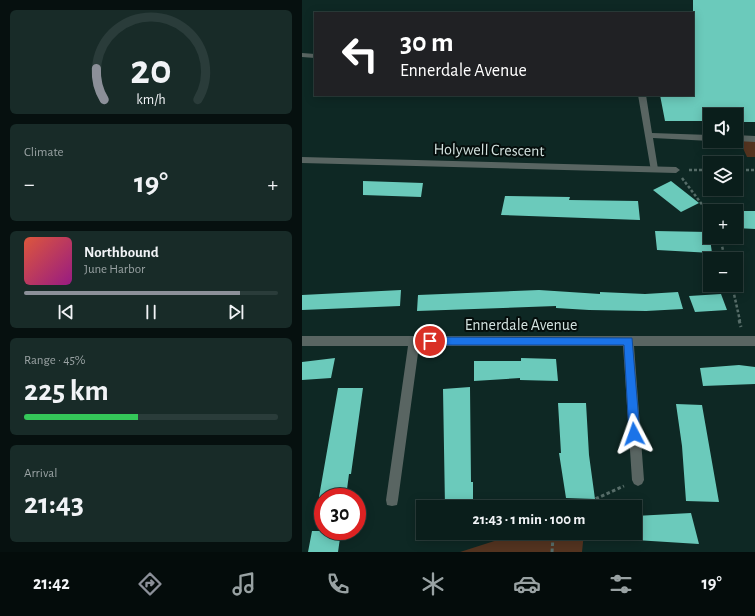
<!DOCTYPE html>
<meta charset="utf-8">
<style>
:root{--surface:#0a1e1b;--page:#182b28;--text:#f1f3f6;--muted:#99a2a3;--line:#2a3c3a;--accent:#8c9099}
body{margin:0;font-family:"Alegreya Sans",sans-serif;background:var(--page);color:var(--text);height:100vh;display:flex;flex-direction:column;font-size:15px;white-space:nowrap}
*{box-sizing:border-box;margin:0}
p{font-size:13px;color:var(--muted)}
.icon{flex:none;width:22px;height:22px;fill:none;stroke:currentColor;stroke-width:2;stroke-linecap:round;stroke-linejoin:round}
.map{position:relative;flex:1;overflow:hidden}
.drawer{display:flex;flex-direction:column;gap:10px;padding:10px;background:#06100f;width:302px}
.drawer>*{flex:none}
.banner{position:absolute;left:12px;top:12px;width:380px;height:84px;border-radius:0px;box-shadow:0 2px 10px #0003,0 0 0 1px var(--line);background:#202124;color:#fff;overflow:hidden}
.fabs{position:absolute;left:401px;top:108px;display:grid;gap:8px}
.fabs a{display:grid;place-items:center;width:40px;height:40px;border-radius:0px;background:var(--surface);box-shadow:0 2px 10px #0003,0 0 0 1px var(--line);font-size:20px}
.speed{position:absolute;left:12px;top:488px;display:flex;gap:8px;font-size:20px;font-weight:700;text-align:center}
.speed>*{display:grid;place-content:center;width:52px;height:52px;border-radius:50%;background:var(--surface);box-shadow:0 2px 10px #0003,0 0 0 1px var(--line);line-height:1}
.speed .limit{border:6px solid #d22;background:#fff;color:#111}
.pin{position:absolute;display:grid;place-items:center;width:34px;height:34px;color:#fff;margin:-17px;border:2px solid #fff;border-radius:50%;box-shadow:0 1px 4px #0007}
.me{position:absolute;width:44px;margin:-22px;rotate:356deg;stroke-linejoin:round;filter:drop-shadow(0 0 3px #0008)}
.turn{display:flex;align-items:center;gap:14px;height:84px;padding:0 20px;font-size:18px}
.turn .icon{width:52px;height:52px;stroke-width:2.5}
.turn b{display:block;font-size:28px;line-height:34px}
.big{font-size:30px;font-weight:600;line-height:1.1}
.drawer .card{flex:1;display:flex;flex-direction:column;justify-content:center;gap:6px;min-width:0;padding:0 14px;border-radius:6px;background:var(--page)}
.drawer .dial{align-items:center;gap:0}
.dial svg{height:104px;overflow:visible;fill:none;stroke:var(--line);stroke-width:7;stroke-linecap:round;text-anchor:middle}
.dial text{fill:var(--text);stroke:none}
.song{display:flex;align-items:center;gap:12px}
.cover{width:48px;height:48px;border-radius:6px;background:linear-gradient(135deg,hsl(10 70% 55%),hsl(310 70% 35%))}
.played{height:4px;border-radius:2px;background:linear-gradient(90deg,var(--accent) 85%,var(--line) 85%)}
.keys{display:flex;justify-content:space-around;direction:ltr}
.heat{display:flex;justify-content:space-between;align-items:center;font-size:22px;direction:ltr}
.charge{height:6px;border-radius:3px;background:linear-gradient(90deg,#34c759 45%,var(--line) 0)}
.trip{position:absolute;left:114px;top:500px;width:226px;height:40px;border-radius:0px;background:var(--surface);box-shadow:0 2px 10px #0003,0 0 0 1px var(--line);font-weight:600;line-height:40px;text-align:center}
.tab-bar{display:flex;height:64px;justify-content:space-around;align-items:center;background:#040c0b;color:var(--muted)}
.tab-bar .icon{width:28px;height:28px}
.tab-bar .on{color:var(--accent)}
.tab-bar b{font-size:18px;color:var(--text)}
main{display:flex;flex:1;min-height:0}
.map>svg:first-child{display:block}
</style>
<main>
<section class="drawer">
<div class="card dial"><svg viewBox="0 0 100 80">
<path d="M14 69A42 42 0 1 1 86 69"/>
<path d="M14 69A42 42 0 0 1 8 45" stroke="#8c9099"/>
<text x="50" y="56" font-size="32" font-weight="700">20</text>
<text x="50" y="72" font-size="11">km/h</text>
</svg></div>
<div class="card"><p>Climate</p>
<div class="heat"><a>−</a><b class="big">19°</b><a>+</a></div>
</div>
<div class="card">
<div class="song"><i class="cover"></i><div><b>Northbound</b><p>June Harbor</p></div></div>
<div class="played"></div>
<div class="keys"><svg class="icon" aria-label="previous" viewBox="0 0 24 24"><path d="M18 5L8 12l10 7zM5 5v14"/></svg><svg class="icon" aria-label="pause" viewBox="0 0 24 24"><path d="M8 5v14M16 5v14"/></svg><svg class="icon" aria-label="next" viewBox="0 0 24 24"><path d="M6 5l10 7-10 7zM19 5v14"/></svg></div>
</div>
<div class="card"><p>Range · 45%</p><b class="big">225 km</b><div class="charge"></div></div>
<div class="card"><p>Arrival</p><b class="big">21:43</b></div>
</section>
<div class="map">
<svg width="453" height="552" viewBox="0 0 453 552">
<rect width="100%" height="100%" fill="#0e2824"/>
<path fill="#543420" d="M 436,137 L 453,137 L 453,157 L 445,157 Z
M 217,533 L 282,533 L 280,552 L 158,552 Z"/>
<path fill="#6bcabb" d="M 391,0 L 453,0 L 453,122 L 434,122 L 434,115 L 408,115 L 408,121 L 363,121 L 358,95 L 391,95 Z
M 61,181 L 121,183 L 119,197 L 61,195 Z
M 369,181 L 397,203 L 379,212 L 351,190 Z
M 203,196 L 268,197 L 267,200 L 336,201 L 338,220 L 199,215 Z
M 429,211 L 453,211 L 453,229 L 434,228 L 434,211 Z
M 353,231 L 407,232 L 410,253 L 355,250 Z
M 99,290 L 98,306 L 0,310 L 0,295 Z
M 237,290 L 298,294 L 298,292 L 343,294 L 376,292 L 381,309 L 344,311 L 287,310 L 254,308 L 254,306 L 115,311 L 116,295 Z
M 419,294 L 425,310 L 393,312 L 387,296 Z
M 33,358 L 29,378 L 0,380 L 0,362 Z
M 219,358 L 254,359 L 256,381 L 218,380 L 218,378 L 172,381 L 172,361 L 219,361 Z
M 437,365 L 453,367 L 453,384 L 401,386 L 398,368 Z
M 168,387 L 169,482 L 171,482 L 171,507 L 143,507 L 141,389 Z
M 36,388 L 61,388 L 49,474 L 47,474 L 44,497 L 17,497 Z
M 256,403 L 284,403 L 287,455 L 293,499 L 264,498 L 257,453 L 259,453 Z
M 374,404 L 400,405 L 417,502 L 384,501 L 380,446 Z
M 389,513 L 397,544 L 333,540 L 333,516 Z
M 10,531 L 39,531 L 36,552 L 6,552 Z"/>
<g fill="none" stroke-linecap="round" stroke-linejoin="round">
<path stroke="#576d69" stroke-width="2.5" stroke-dasharray="3 2" stroke-linecap="butt" d="M 387,170 L 408,170
M 434,170 L 453,170
M 380,178 L 408,215
M 418,237 L 423,259
M 430,285 L 438,321"/>
<path stroke="#576d69" stroke-width="3" stroke-dasharray="3.5 2.5" stroke-linecap="butt" d="M 437,320 L 439,327
M 285,507 L 293,499 L 322,486
M 250,552 L 251,537 L 255,533"/>
<path fill="#596562" fill-rule="evenodd" d="M 0,53 L 13,54 L 13,58 L 0,57 Z
M 336,95 L 344,95 L 350,133 L 408,135 L 408,141 L 351,138 L 356,169 L 355,171 L 349,171 Z
M 434,135 L 453,136 L 453,142 L 434,141 Z"/>
<path fill="#596562" fill-rule="evenodd" d="M 0,157 L 374,167 L 378,170 L 374,173 L 0,163 Z
M 0,336 L 453,336 L 453,346 L 332,346 L 342,480 L 340,484 L 336,486 L 332,484 L 330,480 L 321,346 L 117,346 L 96,500 L 95,505 L 90,506 L 85,505 L 84,500 L 106,346 L 0,346 Z"/>
</g>
<path fill="#1a73e8" stroke="#114b97" d="M 128,337 L 330,338 L 338,434 L 336,437 L 332,439 L 329,437 L 327,434 L 322,345 L 128,345 L 123,341 Z"/>
<g text-anchor="middle" dominant-baseline="central" stroke-width="4" stroke-linejoin="round" paint-order="stroke">
<g font-size="16" fill="#d3e2df" stroke="#050e0c">
<text transform="translate(187 150) rotate(1)">Holywell Crescent</text>
<text x="219" y="325">Ennerdale Avenue</text>
</g>
</g>
</svg>
<div class="fabs">
<a><svg class="icon" aria-label="sound" viewBox="0 0 24 24"><path d="M4 9h4l5-4v14l-5-4H4zM17 9q2 3 0 6"/></svg></a>
<a><svg class="icon" aria-label="layers" viewBox="0 0 24 24"><path d="M12 4l9 5-9 5-9-5zM3 14l9 5 9-5"/></svg></a>
<a>+</a>
<a>−</a>
</div>
<div class="speed"><div class="limit">30</div></div>
<div class="pin" style="left:128px;top:341px;background:#d93025"><svg class="icon" aria-label="arrive" viewBox="0 0 24 24"><path d="M6 21V4h12l-3 4 3 4H6"/></svg></div>
<svg class="me" style="left:332px;top:434px" viewBox="-20 -20 40 40"><path d="M0-17L14 15 0 8-14 15z" fill="#1a73e8" stroke="#fff" stroke-width="4"/></svg>
<div class="trip">21:43 · 1 min · 100 m</div>
<div class="banner">
<div class="turn"><svg class="icon" aria-label="left" viewBox="0 0 24 24"><path d="M17 20v-9H6M10 6l-5 5 5 5"/></svg><div><b>30 m</b>Ennerdale Avenue</div></div>
</div>
</div>
</main>
<nav class="tab-bar">
<b>21:42</b>
<svg class="icon on" aria-label="directions" viewBox="0 0 24 24"><path d="M12 3l9 9-9 9-9-9zM9 14v-3h6M13 9l2 2-2 2"/></svg>
<svg class="icon" aria-label="music" viewBox="0 0 24 24"><path d="M9 18V5l10-2v13"/><circle cx="6" cy="18" r="3"/><circle cx="16" cy="16" r="3"/></svg>
<svg class="icon" aria-label="phone" viewBox="0 0 24 24"><path d="M5 4h4l2 5-3 2q2 4 5 5l2-3 5 2v4C11 20 4 13 5 4z"/></svg>
<svg class="icon" aria-label="climate" viewBox="0 0 24 24"><path d="M12 3v18M4 7l16 10M4 17L20 7"/></svg>
<svg class="icon" aria-label="car" viewBox="0 0 24 24"><path d="M5 17H2v-5l4-1 3-4h7l3 4 3 1v5h-3M9 17h6M6 11h13"/><circle cx="7" cy="17" r="2"/><circle cx="17" cy="17" r="2"/></svg>
<svg class="icon" aria-label="filters" viewBox="0 0 24 24"><path d="M4 7h16M4 17h16"/><circle cx="9" cy="7" r="2"/><circle cx="15" cy="17" r="2"/></svg>
<b>19°</b>
</nav>
